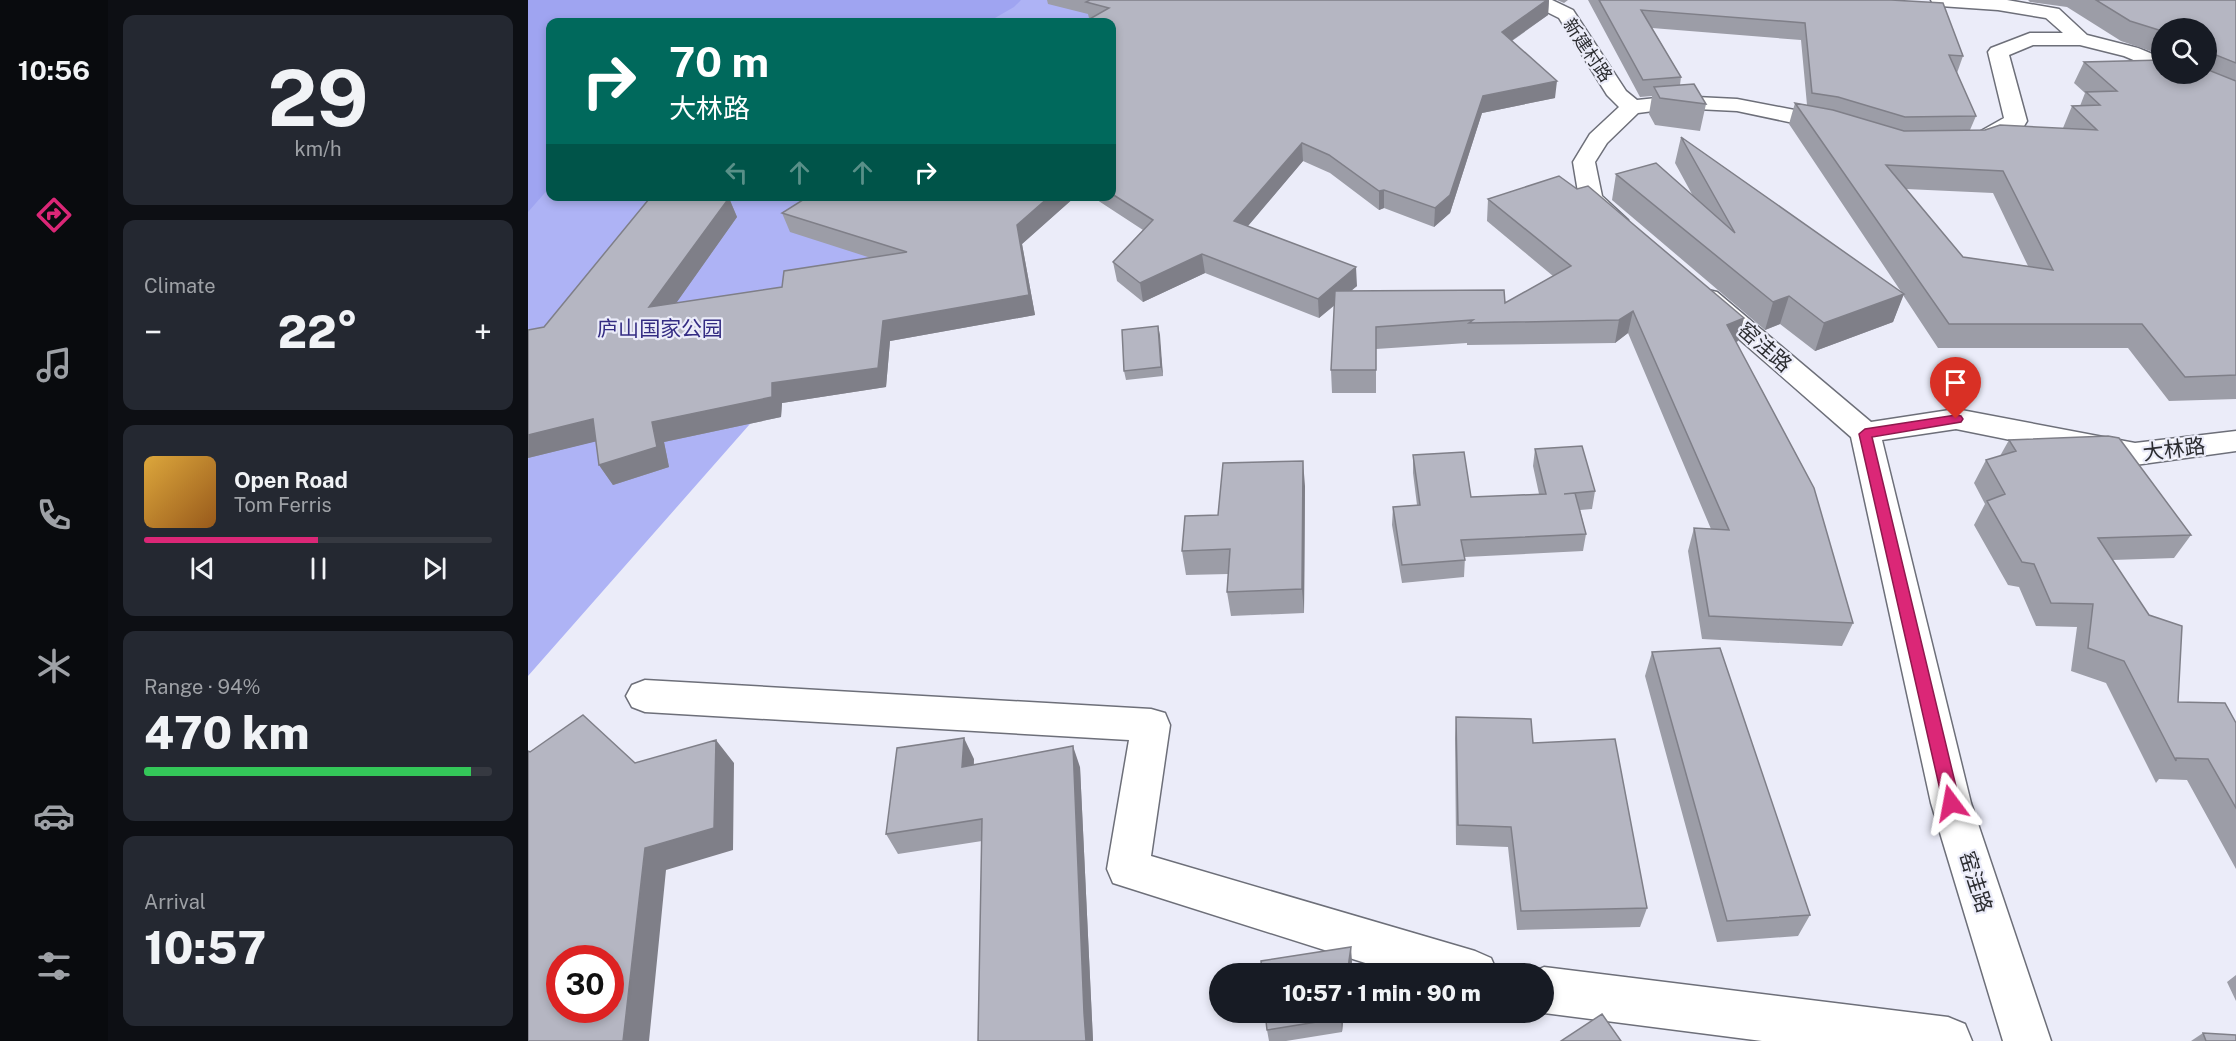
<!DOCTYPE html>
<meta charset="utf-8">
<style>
:root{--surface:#171b24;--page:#242831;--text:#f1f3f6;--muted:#9ea1a6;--line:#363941;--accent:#db2777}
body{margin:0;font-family:"Public Sans","Noto Sans SC",sans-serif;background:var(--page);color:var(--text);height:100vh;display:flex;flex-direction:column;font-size:22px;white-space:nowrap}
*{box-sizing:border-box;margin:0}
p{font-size:20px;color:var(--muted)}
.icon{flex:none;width:33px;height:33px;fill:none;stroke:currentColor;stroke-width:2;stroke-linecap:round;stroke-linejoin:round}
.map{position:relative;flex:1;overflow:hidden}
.drawer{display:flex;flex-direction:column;gap:15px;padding:15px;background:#0d0f14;width:420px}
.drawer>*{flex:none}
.guide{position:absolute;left:18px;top:18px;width:570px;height:183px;border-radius:12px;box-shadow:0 3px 9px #0003;background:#00695c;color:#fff;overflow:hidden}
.tools{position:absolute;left:1623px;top:18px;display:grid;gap:12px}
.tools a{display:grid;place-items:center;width:66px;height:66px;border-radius:50%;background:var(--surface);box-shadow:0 3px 9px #0003;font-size:30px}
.speed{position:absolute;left:18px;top:945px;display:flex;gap:12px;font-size:30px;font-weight:700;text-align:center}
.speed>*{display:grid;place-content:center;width:78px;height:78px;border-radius:50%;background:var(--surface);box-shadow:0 3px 9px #0003;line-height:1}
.speed .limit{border:9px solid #d22;background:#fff;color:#111}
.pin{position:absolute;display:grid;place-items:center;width:51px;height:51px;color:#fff;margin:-62px -26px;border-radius:50% 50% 50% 0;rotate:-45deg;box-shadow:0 0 6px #0007}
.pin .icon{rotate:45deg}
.me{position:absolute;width:66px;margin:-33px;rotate:347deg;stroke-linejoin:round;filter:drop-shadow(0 0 4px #0008)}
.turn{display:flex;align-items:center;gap:21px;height:126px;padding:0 24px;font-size:27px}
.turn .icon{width:78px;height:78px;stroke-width:2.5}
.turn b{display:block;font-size:42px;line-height:51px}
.lanes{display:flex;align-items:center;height:57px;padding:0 24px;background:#0003;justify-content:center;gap:30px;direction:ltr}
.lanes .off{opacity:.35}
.big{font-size:45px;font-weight:800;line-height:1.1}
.drawer .widget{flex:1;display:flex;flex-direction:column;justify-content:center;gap:9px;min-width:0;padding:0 21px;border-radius:12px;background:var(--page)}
.drawer .dial{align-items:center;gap:0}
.dial b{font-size:78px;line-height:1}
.song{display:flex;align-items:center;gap:18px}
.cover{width:72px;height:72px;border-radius:9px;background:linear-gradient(135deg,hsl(40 70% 55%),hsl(30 70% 35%))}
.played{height:6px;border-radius:3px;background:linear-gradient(90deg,var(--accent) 50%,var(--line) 50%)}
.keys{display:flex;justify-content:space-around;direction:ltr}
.heat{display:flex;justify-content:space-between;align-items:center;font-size:33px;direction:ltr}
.charge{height:9px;border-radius:4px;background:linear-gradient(90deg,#34c759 94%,var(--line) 0)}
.trip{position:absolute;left:681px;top:963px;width:345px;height:60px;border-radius:30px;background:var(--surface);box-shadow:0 3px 9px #0003;font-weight:800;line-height:60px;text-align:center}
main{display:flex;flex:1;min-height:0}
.dock{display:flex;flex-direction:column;width:108px;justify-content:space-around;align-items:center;background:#090b0e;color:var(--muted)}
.dock .icon{width:42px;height:42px}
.dock .on{color:var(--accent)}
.dock b{font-size:27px;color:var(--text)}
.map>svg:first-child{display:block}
</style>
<main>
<nav class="dock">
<b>10:56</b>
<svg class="icon on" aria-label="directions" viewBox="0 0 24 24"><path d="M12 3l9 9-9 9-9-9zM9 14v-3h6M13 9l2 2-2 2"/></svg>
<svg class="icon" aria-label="music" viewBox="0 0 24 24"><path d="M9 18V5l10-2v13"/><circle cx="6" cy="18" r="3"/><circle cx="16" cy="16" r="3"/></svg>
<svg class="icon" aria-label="phone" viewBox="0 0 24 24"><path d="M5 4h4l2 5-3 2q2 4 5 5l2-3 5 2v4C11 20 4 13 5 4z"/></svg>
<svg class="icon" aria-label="climate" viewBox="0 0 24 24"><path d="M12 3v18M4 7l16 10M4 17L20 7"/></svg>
<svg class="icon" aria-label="car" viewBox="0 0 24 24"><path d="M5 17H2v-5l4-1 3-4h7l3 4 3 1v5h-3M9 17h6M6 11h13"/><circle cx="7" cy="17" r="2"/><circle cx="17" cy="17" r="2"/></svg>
<svg class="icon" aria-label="filters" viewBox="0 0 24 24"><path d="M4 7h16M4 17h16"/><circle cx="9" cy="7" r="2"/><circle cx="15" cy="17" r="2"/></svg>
</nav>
<section class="drawer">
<div class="widget dial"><b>29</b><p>km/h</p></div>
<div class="widget"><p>Climate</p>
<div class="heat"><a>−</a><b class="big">22°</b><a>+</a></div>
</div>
<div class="widget">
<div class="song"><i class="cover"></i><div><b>Open Road</b><p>Tom Ferris</p></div></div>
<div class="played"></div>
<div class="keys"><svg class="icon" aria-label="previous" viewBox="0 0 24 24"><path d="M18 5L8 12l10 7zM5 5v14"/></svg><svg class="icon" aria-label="pause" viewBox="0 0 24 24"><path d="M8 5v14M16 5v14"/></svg><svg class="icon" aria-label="next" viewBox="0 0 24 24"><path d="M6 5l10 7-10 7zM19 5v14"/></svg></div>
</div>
<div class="widget"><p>Range · 94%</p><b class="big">470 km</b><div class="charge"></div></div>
<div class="widget"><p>Arrival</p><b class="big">10:57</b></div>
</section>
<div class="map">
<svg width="1708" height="1041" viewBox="0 0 1708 1041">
<rect width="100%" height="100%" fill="#ebecf9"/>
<path fill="#aeb3f5" d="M 0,0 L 595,0 L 575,22 L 22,22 L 22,196 L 422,197 L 0,676 Z"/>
<path fill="#9fa4f1" d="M 0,0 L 493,0 L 486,7 L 460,22 L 22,22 L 22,187 L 0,212 Z"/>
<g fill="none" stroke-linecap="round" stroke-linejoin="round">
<g stroke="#6d6f79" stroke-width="3">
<path id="minor" d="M 1001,0 L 1024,0 L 1045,10 L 1098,91 L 1109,100 L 1148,96 L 1209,99 L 1308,118 L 1316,120 L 1319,125 L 1316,130 L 1308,132 L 1209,111 L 1148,108 L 1110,113 L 1079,143 L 1067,162 L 1074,196 L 1100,220 L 1097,225 L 1088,227 L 1079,225 L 1055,203 L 1051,198 L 1045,162 L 1062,134 L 1091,107 L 1079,95 L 1031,18 L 1003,4 Z
M 1403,0 L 1479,0 L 1531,9 L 1559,35 L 1610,48 L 1634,58 L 1634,72 L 1596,56 L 1552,45 L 1505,45 L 1481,55 L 1499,121 L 1496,126 C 1476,136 1456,154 1433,148 L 1430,143 L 1433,138 L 1444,136 L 1476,118 L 1460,52 L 1463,48 L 1502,33 L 1535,33 L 1518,18 L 1470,10 L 1412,6 L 1405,4 Z
M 1180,290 L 1189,292 L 1343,422 L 1428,409 L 1607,443 L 1708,431 L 1708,451 L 1607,465 L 1428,429 L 1354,440 L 1443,803 L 1523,1041 L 1475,1041 L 1403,803 L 1323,437 L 1171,304 L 1167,298 L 1171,292 Z
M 117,680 L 623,709 L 637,713 L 642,725 L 623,856 L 947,951 L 963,958 L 970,974 L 872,974 L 585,883 L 579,869 L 601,740 L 117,712 L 104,707 L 98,696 L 104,685 Z
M 1016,967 L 1420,1017 L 1437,1024 L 1444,1041 L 1234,1041 L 1016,1013 L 1016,974 L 1000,974 Z"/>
</g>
<use href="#minor" fill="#fff" fill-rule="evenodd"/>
</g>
<path fill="#9c9da7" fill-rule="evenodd" d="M 519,0 L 1021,0 L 1020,15 L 984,41 L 1027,98 L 954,113 L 922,213 L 906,227 L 856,208 L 851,210 L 802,173 L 775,161 L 720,226 L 829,286 L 822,291 L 977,303 L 1025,276 L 959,221 L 960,199 L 1210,341 L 1208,342 L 1325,623 L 1314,646 L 1174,639 L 1160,551 L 1166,528 L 1183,529 L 1100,333 L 1087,343 L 939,345 L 939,343 L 848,349 L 848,393 L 804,393 L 803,370 L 807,305 L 791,318 L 677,273 L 615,302 L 589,281 L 585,262 L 615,230 L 563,196 L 584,196 L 584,22 L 558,22 L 558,21 L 562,19 L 561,18 L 560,14 L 520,4 Z
M 1029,0 L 1040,0 L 1036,3 Z
M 1060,0 L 1363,0 L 1435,56 L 1429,73 L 1448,116 L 1442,130 L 1535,128 L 1544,106 L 1552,106 L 1557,93 L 1546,83 L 1556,62 L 1678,74 L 1678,28 L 1634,28 L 1634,55 L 1593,41 L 1539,7 L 1502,2 L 1500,0 L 1708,0 L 1708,399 L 1641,401 L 1600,348 L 1410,348 L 1375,295 L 1365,322 L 1287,351 L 1252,324 L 1237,330 L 1084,200 L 1088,174 L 1165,196 L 1147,163 L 1153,137 L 1374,293 L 1261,124 L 1267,103 L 1279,105 L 1273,40 L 1124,28 L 1153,77 L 1152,85 L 1178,104 L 1172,131 L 1127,125 L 1121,114 L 1124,96 L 1112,97 ZM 1378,189 L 1465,193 L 1500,266 L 1435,257 Z
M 281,196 L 548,196 L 494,244 L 507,315 L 362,341 L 358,387 L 254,403 L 253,417 L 136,442 L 141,467 L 85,485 L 71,465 L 68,441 L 0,458 L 0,330 L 16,327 L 201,198 L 209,217 L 148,303 L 254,287 L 343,258 L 262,232 L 254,213 Z
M 630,326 L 635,376 L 598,380 L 596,371 Z
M 1481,440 L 1663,535 L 1646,558 L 1584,560 L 1650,702 L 1708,723 L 1708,869 L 1659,780 L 1631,779 L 1628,783 L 1578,683 L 1543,671 L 1549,627 L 1508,626 L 1491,587 L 1480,585 L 1446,525 L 1457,504 L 1446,483 L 1458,460 L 1472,456 Z
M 1007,449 L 1067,491 L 1064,509 L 1052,510 L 1058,534 L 1055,551 L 937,557 L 936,577 L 874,583 L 864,525 L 865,507 L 889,505 L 885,473 L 885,455 L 943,497 L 1011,494 L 1005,466 Z
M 777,486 L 776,613 L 703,616 L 699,592 L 700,574 L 658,575 L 654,551 L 690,515 Z
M 1124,652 L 1282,915 L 1270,936 L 1189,942 L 1117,676 Z
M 928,717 L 1005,743 L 1119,908 L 1112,927 L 989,930 L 980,847 L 928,845 L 927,738 Z
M 446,759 L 446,765 L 552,767 L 565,1041 L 450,1041 L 454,841 L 370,854 L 358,834 Z
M 1708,975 L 1708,1001 L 1699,982 Z
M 816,1012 L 814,1032 L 758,1041 L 741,1041 L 739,1030 Z
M 1675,1033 L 1708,1041 L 1663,1041 Z"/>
<path fill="#7f7f88" d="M 1019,0 L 1021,0 L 1020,15 L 973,48 L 974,32 Z
M 1029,81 L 1027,98 L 954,113 L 922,213 L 906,227 L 907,208 L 955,96 Z
M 774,143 L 775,161 L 708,240 L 706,221 Z
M 856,190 L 856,208 L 851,210 L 851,191 Z
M 522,196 L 548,196 L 494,244 L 507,315 L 362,341 L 358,387 L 254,403 L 253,417 L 136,442 L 141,467 L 85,485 L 71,465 L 124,422 L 244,383 L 355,321 L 489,225 Z
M 201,198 L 209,217 L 132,326 L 121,307 Z
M 674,254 L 677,273 L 615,302 L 612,283 Z
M 828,267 L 829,286 L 791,318 L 790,299 Z
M 1376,294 L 1365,322 L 1287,351 L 1296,323 Z
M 1261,296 L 1252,324 L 1237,330 L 1245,302 Z
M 1105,311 L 1100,333 L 1087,343 L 1091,320 Z
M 1216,318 L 1210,341 L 1193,348 L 1199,325 Z
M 630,326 L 632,335 L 635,376 L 633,367 Z
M 65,419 L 78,439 L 0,458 L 0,435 Z
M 775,461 L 777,486 L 776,613 L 774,589 Z
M 436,738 L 446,759 L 444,788 L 434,767 Z
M 188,740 L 206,763 L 205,850 L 138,870 L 121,1041 L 95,1041 L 117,848 Z
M 545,746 L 552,767 L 565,1041 L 558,1041 L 556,1013 Z
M 823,947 L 824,962 L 822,974 L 819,974 Z
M 814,1012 L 816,1012 L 814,1032 L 813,1018 Z"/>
<path fill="#b5b6c2" stroke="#7f7f88" stroke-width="1.5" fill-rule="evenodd" d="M 562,0 L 1019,0 L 974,32 L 1029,81 L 955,96 L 922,195 L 907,208 L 856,190 L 851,191 L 801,155 L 774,143 L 706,221 L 828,267 L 790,299 L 674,254 L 612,283 L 585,262 L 625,220 L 584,194 L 584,22 L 560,22 L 561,22 L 558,21 L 581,8 L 558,2 Z
M 1071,0 L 1363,0 L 1415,3 L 1435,56 L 1421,55 L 1448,116 L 1377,117 L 1310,97 L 1284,93 L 1277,23 L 1113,10 L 1153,77 L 1115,80 Z
M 1568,0 L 1708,0 L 1708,63 L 1678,51 L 1678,28 L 1634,28 L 1634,31 L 1602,21 Z
M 1634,60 L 1634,74 L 1678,74 L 1678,69 L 1708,81 L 1708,375 L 1657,377 L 1614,324 L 1421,324 L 1267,103 L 1305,110 L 1376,131 L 1457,130 L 1472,125 L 1569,130 L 1544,106 L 1572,105 L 1558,92 L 1589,91 L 1556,62 ZM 1358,165 L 1475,171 L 1525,270 L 1435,257 Z
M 1166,84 L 1178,104 L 1132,98 L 1126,87 Z
M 1153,137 L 1376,294 L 1296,323 L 1261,296 L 1245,302 L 1088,174 L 1128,163 L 1207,233 Z
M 1031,176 L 1049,189 L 1060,186 L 1216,318 L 1199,325 L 1286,488 L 1325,623 L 1181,616 L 1166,528 L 1201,530 L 1105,311 L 1091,320 L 941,323 L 945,320 L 848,327 L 848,370 L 803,370 L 807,291 L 976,290 L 977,303 L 1043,266 L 960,199 Z
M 281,196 L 522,196 L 489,225 L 501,295 L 355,321 L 350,368 L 244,383 L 244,397 L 124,422 L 129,447 L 71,465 L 65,419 L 0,435 L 0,330 L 16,327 L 121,199 L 201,198 L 121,307 L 254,287 L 256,271 L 379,252 L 254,213 Z
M 630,326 L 633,367 L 596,371 L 594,330 Z
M 1580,436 L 1591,438 L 1663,535 L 1570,538 L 1621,615 L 1654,626 L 1650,702 L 1697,703 L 1708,723 L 1708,808 L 1680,759 L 1648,758 L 1648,761 L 1596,661 L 1560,648 L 1565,604 L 1523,603 L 1506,564 L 1494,562 L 1459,501 L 1477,494 L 1458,460 L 1488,451 L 1481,440 Z
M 1054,446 L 1067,491 L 1036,494 L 1047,493 L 1058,534 L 933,540 L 937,560 L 874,565 L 865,507 L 892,505 L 885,455 L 936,452 L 943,497 L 1018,494 L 1007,449 Z
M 775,461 L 774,589 L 699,592 L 702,549 L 654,551 L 657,516 L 690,515 L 695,463 Z
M 1192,648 L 1282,915 L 1199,921 L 1124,652 Z
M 55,715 L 107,763 L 188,740 L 186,828 L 117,848 L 95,1041 L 0,1041 L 0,751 L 2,752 ZM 32,958 L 82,958 L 82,1010 L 32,1010 Z
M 928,717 L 1003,719 L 1005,743 L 1087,739 L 1119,908 L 993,911 L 983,827 L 930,825 Z
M 436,738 L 434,767 L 545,746 L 556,1013 L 558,1041 L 450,1041 L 454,819 L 358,834 L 369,748 Z
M 823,947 L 819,974 L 734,974 L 733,961 Z
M 737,1012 L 814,1012 L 813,1018 L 739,1030 Z
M 1074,1014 L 1093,1041 L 1033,1041 Z
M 1675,1033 L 1708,1035 L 1708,1041 L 1678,1041 Z"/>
<path fill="#db2777" stroke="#8e194d" stroke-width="1.5" d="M 1428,415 L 1433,416 L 1435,419 L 1433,422 L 1344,437 L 1432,803 L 1429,808 L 1423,811 L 1417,808 L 1415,803 L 1331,434 L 1337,429 Z"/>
<g text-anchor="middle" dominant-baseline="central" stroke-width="4.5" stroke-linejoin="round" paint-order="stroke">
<g font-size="18" fill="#2c2d31" stroke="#ebecf9">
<text transform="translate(1060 50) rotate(56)">新建村路</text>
</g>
<g font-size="21" fill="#342c83" stroke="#ebecf9">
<text x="132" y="328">庐山国家公园</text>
</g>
<g font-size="21" fill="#2c2d31" stroke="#ebecf9">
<text transform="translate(1237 347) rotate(41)">窑洼路</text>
<text transform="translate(1646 449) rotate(-7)">大林路</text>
<text transform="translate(1448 882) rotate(72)">窑洼路</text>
</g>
</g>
</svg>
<div class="tools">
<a><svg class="icon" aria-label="search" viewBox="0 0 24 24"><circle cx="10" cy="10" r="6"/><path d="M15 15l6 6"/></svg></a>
</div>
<div class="speed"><div class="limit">30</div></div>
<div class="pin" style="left:1428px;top:419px;background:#d93025"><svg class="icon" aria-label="arrive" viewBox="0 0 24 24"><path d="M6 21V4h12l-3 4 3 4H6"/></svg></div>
<svg class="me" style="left:1423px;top:803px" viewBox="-20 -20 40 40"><path d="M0-17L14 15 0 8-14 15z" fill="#db2777" stroke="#fff" stroke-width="4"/></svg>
<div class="trip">10:57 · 1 min · 90 m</div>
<div class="guide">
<div class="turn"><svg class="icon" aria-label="right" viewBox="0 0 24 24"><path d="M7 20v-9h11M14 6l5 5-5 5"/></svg><div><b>70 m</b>大林路</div></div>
<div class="lanes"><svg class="icon off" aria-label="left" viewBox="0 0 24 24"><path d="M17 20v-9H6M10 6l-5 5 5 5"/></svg><svg class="icon off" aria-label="ahead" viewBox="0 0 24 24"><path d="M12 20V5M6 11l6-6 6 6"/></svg><svg class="icon off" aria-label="ahead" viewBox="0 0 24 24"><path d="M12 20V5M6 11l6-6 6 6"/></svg><svg class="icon" aria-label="right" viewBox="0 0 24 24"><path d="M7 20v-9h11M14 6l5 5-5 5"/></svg></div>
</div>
</div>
</main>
